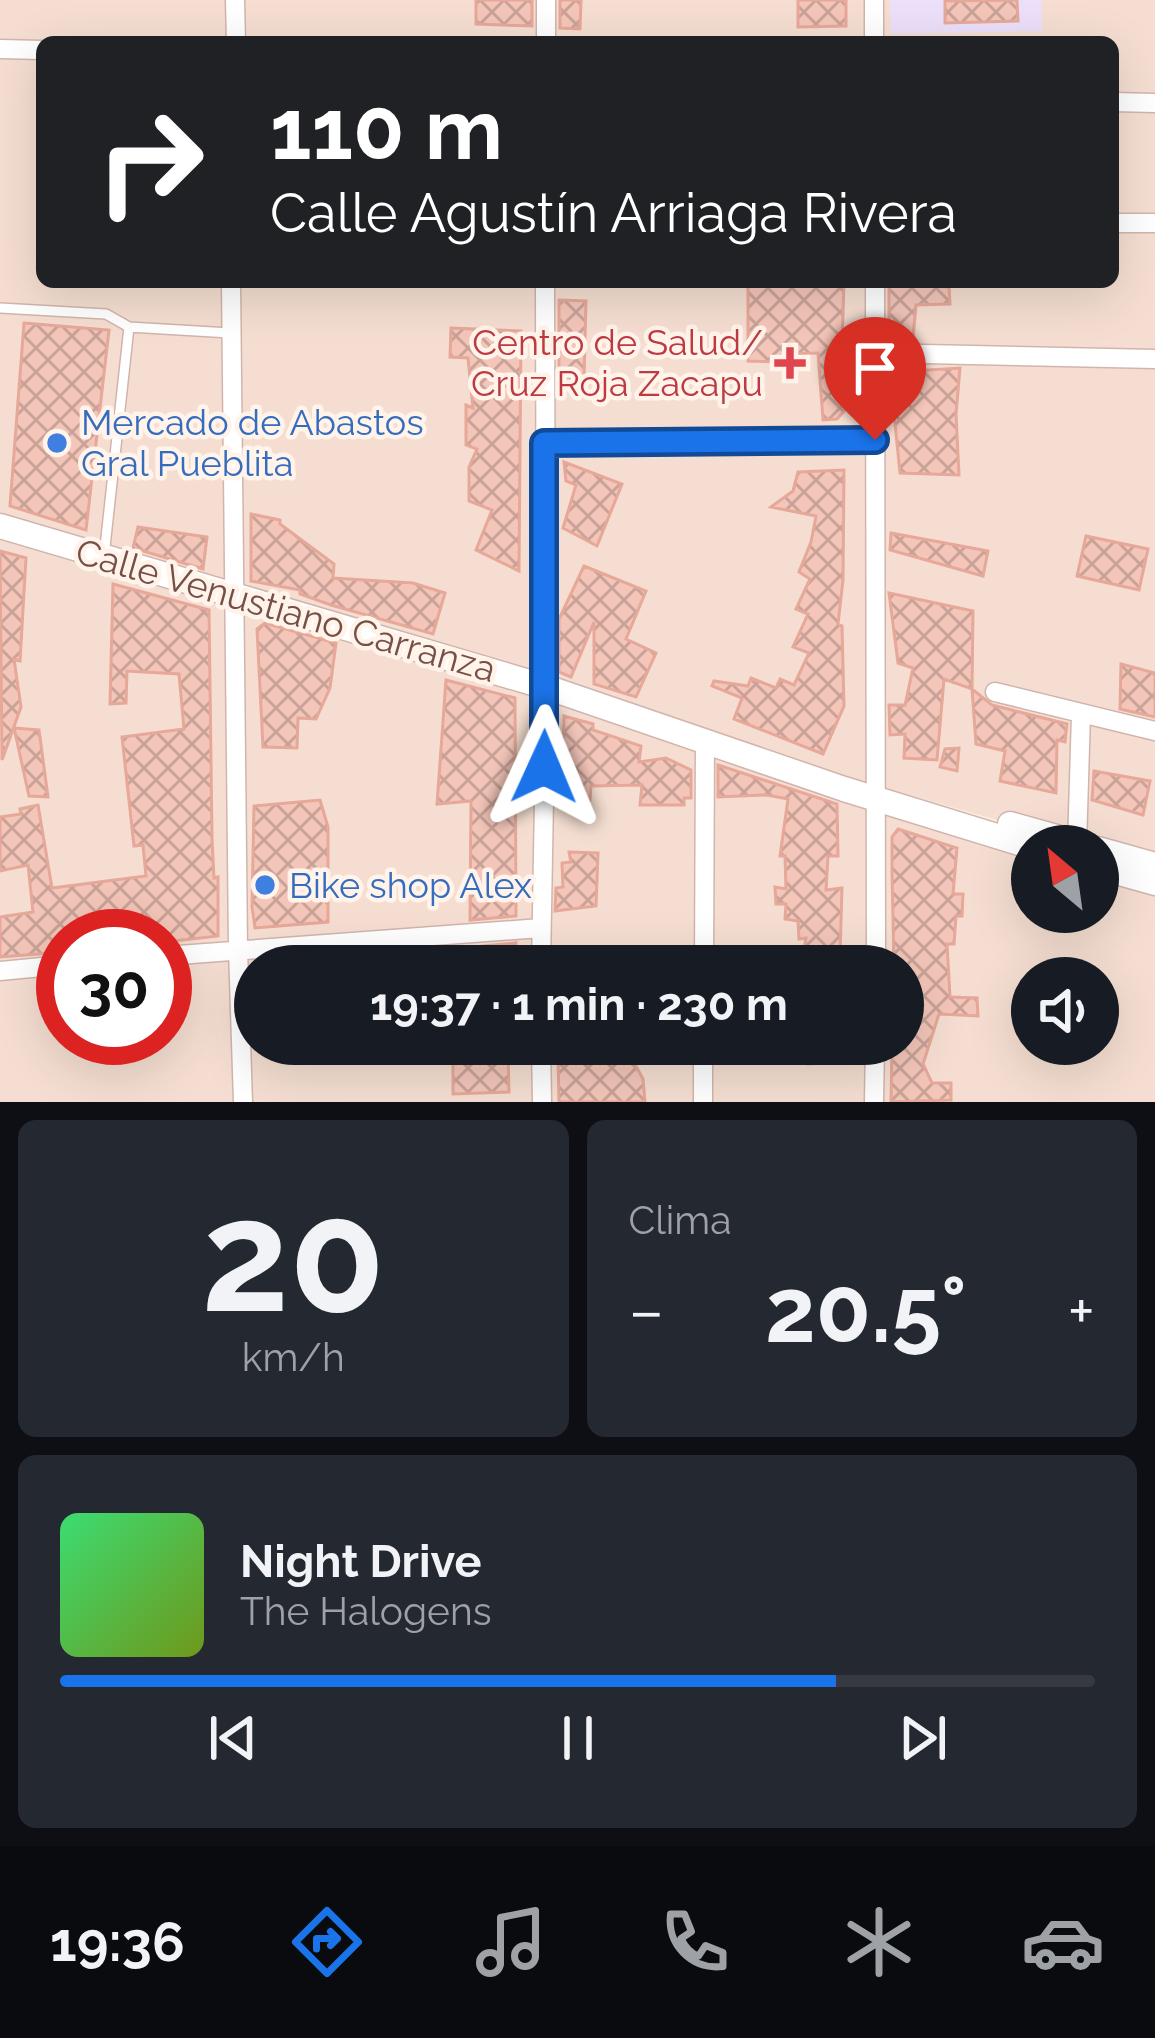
<!DOCTYPE html>
<html lang="es">
<meta charset="utf-8">
<style>
:root{--surface:#171b24;--page:#242831;--text:#f1f3f6;--muted:#9ea1a6;--line:#363941;--accent:#1a73e8}
body{margin:0;font-family:Raleway,sans-serif;background:var(--page);color:var(--text);height:100vh;display:flex;flex-direction:column;font-size:45px;white-space:nowrap}
*{box-sizing:border-box;margin:0}
p{font-size:39px;color:var(--muted)}
.icon{flex:none;width:66px;height:66px;fill:none;stroke:currentColor;stroke-width:2;stroke-linecap:round;stroke-linejoin:round}
.map{position:relative;height:1102px;overflow:hidden}
.drawer{display:flex;flex-direction:column;gap:18px;padding:18px;background:#0d0f14;flex:1}
.drawer>*{flex:none}
.banner{position:absolute;left:36px;top:36px;width:1083px;height:252px;border-radius:18px;box-shadow:0 12px 48px #0002;background:#202124;color:#fff;overflow:hidden}
.needle{width:78px;rotate:331deg}
.controls{position:absolute;left:1011px;top:825px;display:grid;gap:24px}
.controls a{display:grid;place-items:center;width:108px;height:108px;border-radius:50%;background:var(--surface);box-shadow:0 12px 48px #0002;font-size:60px}
.speed{position:absolute;left:36px;top:909px;display:flex;gap:24px;font-size:60px;font-weight:700;text-align:center}
.speed>*{display:grid;place-content:center;width:156px;height:156px;border-radius:50%;background:var(--surface);box-shadow:0 12px 48px #0002;line-height:1}
.speed .limit{border:18px solid #d22;background:#fff;color:#111}
.pin{position:absolute;display:grid;place-items:center;width:102px;height:102px;color:#fff;margin:-123px -51px;border-radius:50% 50% 50% 0;rotate:-45deg;box-shadow:0 0 12px #0007}
.pin .icon{rotate:45deg}
.me{position:absolute;width:132px;margin:-66px;rotate:1deg;stroke-linejoin:round;filter:drop-shadow(0 0 9px #0008)}
.turn{display:flex;align-items:center;gap:42px;height:252px;padding:0 36px;font-size:54px}
.turn .icon{width:156px;height:156px;stroke-width:2.5}
.turn b{display:block;font-size:84px;line-height:102px}
.big{font-size:90px;font-weight:700;line-height:1.1}
.drawer .widget{flex:1;display:flex;flex-direction:column;justify-content:center;gap:18px;min-width:0;padding:0 42px;border-radius:18px;background:var(--page)}
.drawer .dial{align-items:center;gap:0}
.dial b{font-size:156px;line-height:1}
.song{display:flex;align-items:center;gap:36px}
.cover{width:144px;height:144px;border-radius:18px;background:linear-gradient(135deg,hsl(140 70% 55%),hsl(80 70% 35%))}
.played{height:12px;border-radius:6px;background:linear-gradient(90deg,var(--accent) 75%,var(--line) 75%)}
.keys{display:flex;justify-content:space-around;direction:ltr}
.heat{display:flex;justify-content:space-between;align-items:center;font-size:66px;direction:ltr}
.drawer .tiles{flex:1;display:grid;gap:18px;grid-template-columns:1fr 1fr}
.widget:last-child{grid-column:span 2}
.trip{position:absolute;left:234px;top:945px;width:690px;height:120px;border-radius:60px;background:var(--surface);box-shadow:0 12px 48px #0002;font-weight:700;line-height:120px;text-align:center}
.tabs{display:flex;height:192px;justify-content:space-around;align-items:center;background:#090b0e;color:var(--muted)}
.tabs .icon{width:84px;height:84px}
.tabs .current{color:var(--accent)}
.tabs b{font-size:54px;color:var(--text)}
.map>svg:first-child{display:block}
</style>
<div class="map">
<svg width="1155" height="1102" viewBox="0 0 1155 1102">
<defs>
<pattern id="building-cross-hatch" width="8" height="8" patternUnits="userSpaceOnUse" patternTransform="scale(3)"><rect width="8" height="8" fill="#f4c6b9"/><path d="M0 0l8 8M0 8l8-8" fill="none" stroke="#caa398"/></pattern>
</defs>
<rect width="100%" height="100%" fill="#fdeee3"/>
<path fill="#f5ded1" fill-rule="evenodd" d="M 0,0 L 1155,0 L 1155,865 L 878,786 L 848,789 L 1032,846 L 1032,912 L 1098,912 L 1098,865 L 1155,882 L 1155,1102 L 0,1102 ZM 42,42 L 1113,42 L 1113,282 L 42,282 ZM 63,936 L 165,936 L 165,1038 L 63,1038 ZM 255,966 L 903,966 L 903,1044 L 255,1044 ZM 1032,978 L 1098,978 L 1098,1044 L 1032,1044 Z"/>
<path fill="#ebdff9" d="M 890,0 L 1042,0 L 1042,31 L 891,34 Z"/>
<path fill="url(#building-cross-hatch)" stroke="#e7a899" stroke-width="3" d="M 476,0 L 532,0 L 532,26 L 476,24 Z
M 560,0 L 581,0 L 580,29 L 560,28 Z
M 798,0 L 846,0 L 846,26 L 798,27 Z
M 1017,0 L 1018,21 L 945,23 L 945,1 Z
M 748,282 L 844,282 L 842,347 L 846,409 L 837,419 L 823,420 L 818,353 L 785,354 L 785,362 L 748,361 Z
M 889,285 L 949,287 L 950,304 L 916,305 L 913,337 L 889,337 Z
M 559,300 L 586,301 L 584,380 L 559,379 Z
M 24,323 L 109,330 L 86,530 L 10,506 Z
M 451,328 L 521,331 L 519,571 L 476,550 L 492,510 L 469,501 L 469,467 L 477,449 L 466,445 L 466,405 L 473,408 L 468,358 L 450,357 Z
M 960,368 L 956,414 L 959,475 L 900,473 L 894,414 L 896,372 Z
M 564,462 L 622,484 L 597,546 L 563,528 L 576,485 L 566,481 Z
M 844,470 L 843,580 L 838,624 L 842,626 L 844,706 L 823,754 L 734,719 L 742,698 L 712,686 L 714,681 L 748,686 L 751,678 L 776,688 L 780,679 L 794,685 L 809,653 L 793,647 L 808,614 L 796,609 L 810,579 L 799,572 L 811,542 L 816,516 L 771,507 L 793,491 L 798,472 Z
M 251,514 L 280,520 L 280,524 L 334,564 L 333,578 L 413,583 L 445,593 L 433,634 L 331,605 L 300,594 L 300,590 L 251,581 Z
M 138,527 L 207,537 L 203,569 L 133,548 Z
M 891,533 L 988,551 L 983,576 L 890,550 Z
M 1086,536 L 1148,549 L 1139,590 L 1077,576 Z
M 0,551 L 26,558 L 20,661 L 14,659 L 21,707 L 2,760 Z
M 584,566 L 646,591 L 626,639 L 656,653 L 636,697 L 594,684 L 594,622 L 571,677 L 559,672 L 559,619 Z
M 113,584 L 209,610 L 212,839 L 214,878 L 218,877 L 218,936 L 165,942 L 165,936 L 63,936 L 63,952 L 0,957 L 0,917 L 33,912 L 28,865 L 0,871 L 0,817 L 21,814 L 20,809 L 38,805 L 52,888 L 146,876 L 143,845 L 134,846 L 122,737 L 184,729 L 179,674 L 127,671 L 126,703 L 110,704 Z
M 889,593 L 973,611 L 972,689 L 944,679 L 937,760 L 904,758 L 905,734 L 890,735 L 889,705 L 905,705 L 913,668 L 898,663 Z
M 265,623 L 336,643 L 330,688 L 316,719 L 298,718 L 297,748 L 263,747 L 257,629 Z
M 1121,664 L 1155,673 L 1155,717 L 1120,709 Z
M 446,680 L 515,698 L 516,916 L 470,920 L 471,801 L 437,804 Z
M 972,689 L 992,705 L 1067,724 L 1065,742 L 1057,740 L 1056,793 L 1000,781 L 1005,751 L 976,744 Z
M 564,716 L 593,724 L 593,730 L 641,746 L 639,762 L 666,758 L 691,770 L 691,798 L 684,798 L 684,805 L 640,805 L 642,785 L 591,786 L 590,800 L 562,793 Z
M 14,728 L 39,730 L 48,797 L 29,796 Z
M 959,748 L 957,771 L 940,767 L 945,749 Z
M 718,765 L 837,804 L 838,856 L 828,856 L 826,890 L 842,888 L 840,955 L 803,955 L 806,938 L 799,939 L 798,921 L 785,919 L 786,904 L 776,904 L 775,887 L 786,889 L 785,856 L 780,856 L 788,799 L 767,795 L 718,797 Z
M 1094,771 L 1150,781 L 1143,815 L 1092,800 Z
M 320,800 L 328,827 L 328,922 L 255,928 L 252,907 L 254,806 Z
M 898,829 L 957,848 L 953,894 L 963,894 L 962,916 L 956,916 L 954,944 L 947,944 L 950,997 L 977,998 L 978,1016 L 939,1014 L 923,1064 L 932,1083 L 951,1083 L 951,1100 L 891,1102 L 892,1044 L 903,1044 L 903,966 L 894,966 L 892,872 L 892,837 Z
M 569,852 L 598,853 L 596,906 L 555,911 L 556,888 L 563,887 L 562,863 L 571,862 Z
M 516,943 L 514,966 L 485,966 L 482,946 Z
M 809,1044 L 843,1044 L 842,1062 L 808,1064 Z
M 626,1048 L 643,1079 L 645,1102 L 559,1102 L 558,1056 Z
M 508,1054 L 509,1092 L 453,1094 L 453,1057 Z"/>
<g fill="none" stroke-linecap="round" stroke-linejoin="round">
<g stroke="#d1b5ac" stroke-width="12">
<path id="service" d="M 0,308 L 106,314 L 129,327 L 230,333
M 104,556 L 129,327"/>
</g>
<g stroke="#d1b5ac" stroke-width="21">
<path id="minor" d="M 235,0 L 236,42
M 546,0 L 546,42
M 874,0 L 874,42
M 0,49 L 42,50
M 1113,102 L 1155,103
M 1113,223 L 1155,223
M 231,282 L 238,949 L 243,1102
M 875,282 L 876,966
M 877,353 L 1155,359
M 544,443 L 875,440
M 995,692 L 1155,731
M 1077,846 L 1081,714
M 165,956 L 541,928
M 541,966 L 546,687 L 545,282
M 704,966 L 705,741
M 0,971 L 63,965
M 541,1044 L 542,1102
M 703,1102 L 703,1044
M 874,1102 L 875,1044"/>
</g>
<g stroke="#d1b5ac" stroke-width="27">
<path id="tertiary" d="M 0,526 L 546,687 L 844,789 L 1032,847
M 1010,824 L 1089,846
M 1098,849 L 1155,865
M 1098,867 L 1155,883"/>
</g>
<use href="#service" stroke="#fff" stroke-width="9"/>
<use href="#minor" stroke="#fff" stroke-width="18"/>
<use href="#tertiary" stroke="#fff" stroke-width="24"/>
</g>
<g fill="none" stroke-linecap="round" stroke-linejoin="round">
<g stroke="#114b97" stroke-width="30">
<path id="route" d="M 544,767 L 544,443 L 875,440"/>
</g>
<use href="#route" stroke="#1a73e8" stroke-width="21"/>
</g>
<path fill="#e0444e" stroke="#fff3ea" stroke-width="4.5" d="M784 345h12v12h12v12h-12v12h-12v-12h-12v-12h12z"/>
<g fill="#3f7fe0" stroke="#fff3ea" stroke-width="4.5">
<circle cx="57" cy="443" r="12"/>
<circle cx="265" cy="885" r="12"/>
</g>
<g text-anchor="middle" dominant-baseline="central" stroke-width="9" stroke-linejoin="round" paint-order="stroke">
<g font-size="36" fill="#be3a42" stroke="#fff3ea" text-anchor="end">
<text x="763" y="342">Centro de Salud/<tspan x="763" dy="41">Cruz Roja Zacapu</tspan></text>
</g>
<g font-size="36" fill="#366cbe" stroke="#fff3ea" text-anchor="start">
<text x="81" y="422">Mercado de Abastos<tspan x="81" dy="41">Gral Pueblita</tspan></text>
<text x="289" y="885">Bike shop Alex</text>
</g>
<g font-size="36" fill="#765048" stroke="#fff3ea">
<text transform="translate(286 610) rotate(16)">Calle Venustiano Carranza</text>
</g>
</g>
</svg>
<div class="controls">
<a><svg class="needle" viewBox="-14 -14 28 28"><path d="M0-13l5 13h-10z" fill="#e53935"/><path d="M0 13l5-13h-10z" fill="#9ea1a6"/></svg></a>
<a><svg class="icon" aria-label="sound" viewBox="0 0 24 24"><path d="M4 9h4l5-4v14l-5-4H4zM17 9q2 3 0 6"/></svg></a>
</div>
<div class="speed"><div class="limit">30</div></div>
<div class="pin" style="left:875px;top:440px;background:#d93025"><svg class="icon" aria-label="arrive" viewBox="0 0 24 24"><path d="M6 21V4h12l-3 4 3 4H6"/></svg></div>
<svg class="me" style="left:544px;top:767px" viewBox="-20 -20 40 40"><path d="M0-17L14 15 0 8-14 15z" fill="#1a73e8" stroke="#fff" stroke-width="4"/></svg>
<div class="trip">19:37 · 1 min · 230 m</div>
<div class="banner">
<div class="turn"><svg class="icon" aria-label="right" viewBox="0 0 24 24"><path d="M7 20v-9h11M14 6l5 5-5 5"/></svg><div><b>110 m</b>Calle Agustín Arriaga Rivera</div></div>
</div>
</div>
<section class="drawer">
<div class="tiles">
<div class="widget dial"><b>20</b><p>km/h</p></div>
<div class="widget"><p>Clima</p>
<div class="heat"><a>−</a><b class="big">20.5°</b><a>+</a></div>
</div>
<div class="widget">
<div class="song"><i class="cover"></i><div><b>Night Drive</b><p>The Halogens</p></div></div>
<div class="played"></div>
<div class="keys"><svg class="icon" aria-label="previous" viewBox="0 0 24 24"><path d="M18 5L8 12l10 7zM5 5v14"/></svg><svg class="icon" aria-label="pause" viewBox="0 0 24 24"><path d="M8 5v14M16 5v14"/></svg><svg class="icon" aria-label="next" viewBox="0 0 24 24"><path d="M6 5l10 7-10 7zM19 5v14"/></svg></div>
</div>
</div>
</section>
<nav class="tabs">
<b>19:36</b>
<svg class="icon current" aria-label="directions" viewBox="0 0 24 24"><path d="M12 3l9 9-9 9-9-9zM9 14v-3h6M13 9l2 2-2 2"/></svg>
<svg class="icon" aria-label="music" viewBox="0 0 24 24"><path d="M9 18V5l10-2v13"/><circle cx="6" cy="18" r="3"/><circle cx="16" cy="16" r="3"/></svg>
<svg class="icon" aria-label="phone" viewBox="0 0 24 24"><path d="M5 4h4l2 5-3 2q2 4 5 5l2-3 5 2v4C11 20 4 13 5 4z"/></svg>
<svg class="icon" aria-label="climate" viewBox="0 0 24 24"><path d="M12 3v18M4 7l16 10M4 17L20 7"/></svg>
<svg class="icon" aria-label="car" viewBox="0 0 24 24"><path d="M5 17H2v-5l4-1 3-4h7l3 4 3 1v5h-3M9 17h6M6 11h13"/><circle cx="7" cy="17" r="2"/><circle cx="17" cy="17" r="2"/></svg>
</nav>
